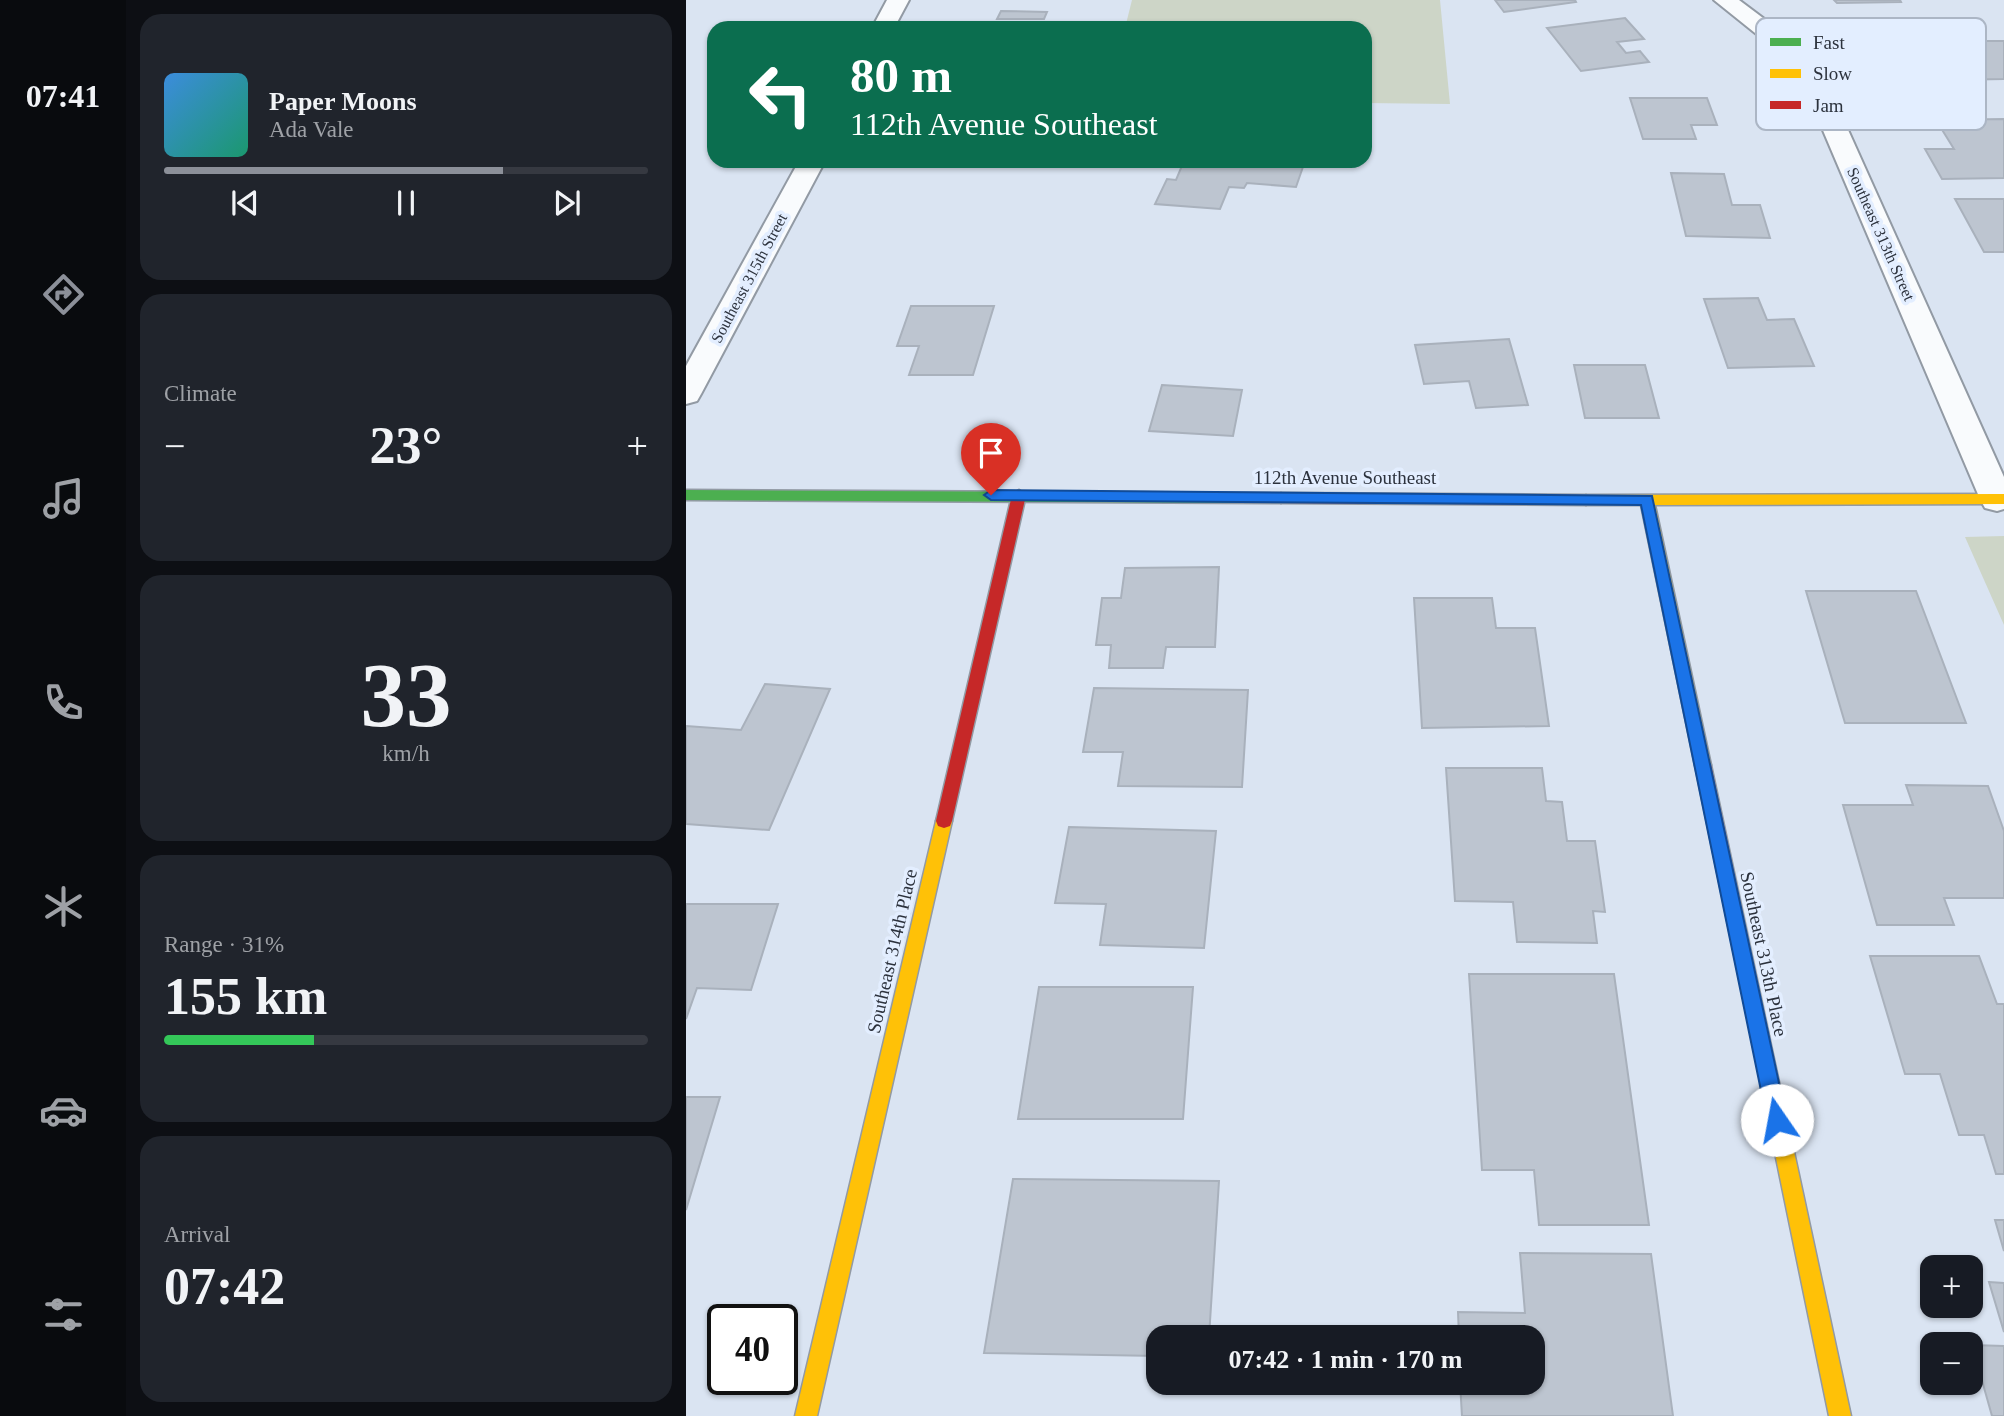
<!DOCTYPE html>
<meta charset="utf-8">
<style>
:root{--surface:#171b24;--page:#20242c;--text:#f1f3f6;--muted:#9ea1a6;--line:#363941;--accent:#8c9099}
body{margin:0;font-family:Georgia,serif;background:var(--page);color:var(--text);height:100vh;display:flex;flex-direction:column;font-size:26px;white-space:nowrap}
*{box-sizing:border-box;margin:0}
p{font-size:23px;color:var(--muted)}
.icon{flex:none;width:38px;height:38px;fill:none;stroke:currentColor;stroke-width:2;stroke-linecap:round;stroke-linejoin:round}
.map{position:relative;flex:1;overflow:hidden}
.panel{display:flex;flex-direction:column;gap:14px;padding:14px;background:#0d0f14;width:560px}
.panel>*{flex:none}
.guide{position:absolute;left:21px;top:21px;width:665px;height:147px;border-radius:21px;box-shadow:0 2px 5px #0004;background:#0b6e4f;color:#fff;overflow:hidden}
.controls{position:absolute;left:1234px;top:1255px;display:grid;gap:14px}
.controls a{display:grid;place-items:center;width:63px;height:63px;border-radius:14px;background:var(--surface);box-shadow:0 2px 5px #0004;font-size:35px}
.speed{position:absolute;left:21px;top:1304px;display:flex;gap:14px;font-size:35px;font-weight:700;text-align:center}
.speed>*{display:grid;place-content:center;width:91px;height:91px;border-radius:50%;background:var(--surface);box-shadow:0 2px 5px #0004;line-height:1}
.speed .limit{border:4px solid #111;border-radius:10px;background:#fff;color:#111}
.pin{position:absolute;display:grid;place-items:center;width:60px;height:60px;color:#fff;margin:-72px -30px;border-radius:50% 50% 50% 0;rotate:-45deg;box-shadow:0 0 7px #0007}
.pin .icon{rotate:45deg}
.me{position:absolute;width:77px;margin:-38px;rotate:348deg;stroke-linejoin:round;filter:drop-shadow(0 0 5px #0008)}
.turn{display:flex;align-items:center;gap:24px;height:147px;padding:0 28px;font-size:32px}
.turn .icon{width:91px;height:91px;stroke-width:2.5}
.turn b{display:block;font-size:49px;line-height:60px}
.big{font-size:52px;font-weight:600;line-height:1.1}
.panel .tile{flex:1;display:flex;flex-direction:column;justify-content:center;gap:10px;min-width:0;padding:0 24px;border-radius:21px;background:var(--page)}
.panel .dial{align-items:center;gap:0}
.dial b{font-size:91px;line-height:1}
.song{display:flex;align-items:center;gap:21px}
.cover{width:84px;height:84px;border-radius:10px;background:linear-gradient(135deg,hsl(210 70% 55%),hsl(160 70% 35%))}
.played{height:7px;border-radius:4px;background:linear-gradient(90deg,var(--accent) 70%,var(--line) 70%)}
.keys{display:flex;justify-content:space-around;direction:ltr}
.heat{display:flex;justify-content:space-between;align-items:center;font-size:38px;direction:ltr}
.charge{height:10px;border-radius:5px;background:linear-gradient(90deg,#34c759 31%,var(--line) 0)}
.trip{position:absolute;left:460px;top:1325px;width:399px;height:70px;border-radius:21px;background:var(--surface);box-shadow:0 2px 5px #0004;font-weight:600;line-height:70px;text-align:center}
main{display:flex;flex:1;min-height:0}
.menu{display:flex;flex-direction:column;width:126px;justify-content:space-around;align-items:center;background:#090b0e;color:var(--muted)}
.menu .icon{width:49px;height:49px}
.menu .on{color:var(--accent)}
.menu b{font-size:32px;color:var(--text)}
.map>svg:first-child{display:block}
</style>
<main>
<nav class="menu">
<b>07:41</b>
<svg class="icon on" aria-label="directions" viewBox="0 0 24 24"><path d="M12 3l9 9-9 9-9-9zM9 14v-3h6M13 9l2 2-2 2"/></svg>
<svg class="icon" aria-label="music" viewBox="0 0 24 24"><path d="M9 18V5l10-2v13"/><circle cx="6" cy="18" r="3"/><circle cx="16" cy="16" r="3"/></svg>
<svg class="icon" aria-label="phone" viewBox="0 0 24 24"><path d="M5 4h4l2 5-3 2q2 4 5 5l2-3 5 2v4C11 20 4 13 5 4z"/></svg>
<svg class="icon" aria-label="climate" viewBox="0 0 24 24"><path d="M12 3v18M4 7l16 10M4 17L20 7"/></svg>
<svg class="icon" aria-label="car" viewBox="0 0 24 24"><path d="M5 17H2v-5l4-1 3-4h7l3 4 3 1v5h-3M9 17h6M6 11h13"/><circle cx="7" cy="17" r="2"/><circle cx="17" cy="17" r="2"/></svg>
<svg class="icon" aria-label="filters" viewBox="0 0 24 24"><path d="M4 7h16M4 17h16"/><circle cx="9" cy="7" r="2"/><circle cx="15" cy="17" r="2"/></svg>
</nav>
<section class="panel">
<div class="tile">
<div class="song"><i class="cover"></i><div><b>Paper Moons</b><p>Ada Vale</p></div></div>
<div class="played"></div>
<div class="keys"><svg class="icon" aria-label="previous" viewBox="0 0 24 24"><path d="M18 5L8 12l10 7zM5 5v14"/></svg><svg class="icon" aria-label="pause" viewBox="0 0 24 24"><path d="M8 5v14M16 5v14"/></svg><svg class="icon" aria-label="next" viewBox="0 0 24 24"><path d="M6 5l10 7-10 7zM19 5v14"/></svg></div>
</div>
<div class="tile"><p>Climate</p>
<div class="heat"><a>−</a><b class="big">23°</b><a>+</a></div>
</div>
<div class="tile dial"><b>33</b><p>km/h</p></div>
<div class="tile"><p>Range · 31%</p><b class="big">155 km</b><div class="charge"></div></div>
<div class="tile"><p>Arrival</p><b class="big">07:42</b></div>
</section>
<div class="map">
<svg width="1318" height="1416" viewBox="0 0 1318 1416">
<rect width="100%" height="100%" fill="#dae4f2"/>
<path fill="#cdd5c7" d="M 446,0 L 754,0 L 764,104 L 679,103 L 679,28 L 439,28 Z
M 1318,536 L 1318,625 L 1279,537 Z"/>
<path fill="#bdc5d0" stroke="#a9b1bc" stroke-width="2" d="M 809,0 L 889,0 L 890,2 L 818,12 Z
M 1148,0 L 1214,0 L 1215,2 L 1151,3 Z
M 315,11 L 361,12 L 358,19 L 311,19 Z
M 939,18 L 958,39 L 931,42 L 940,53 L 954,51 L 963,62 L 895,71 L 861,28 Z
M 1203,29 L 1259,29 L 1267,41 L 1318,41 L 1318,79 L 1263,80 L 1247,54 L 1218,54 Z
M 944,98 L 1021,98 L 1031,125 L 1005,125 L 1010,139 L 957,139 Z
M 1318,119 L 1318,178 L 1256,179 L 1239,149 L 1268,149 L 1250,120 Z
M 498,161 L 619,161 L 610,187 L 561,183 L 558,188 L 543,187 L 534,209 L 469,204 L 481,179 L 490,180 Z
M 985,173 L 1038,174 L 1046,205 L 1074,205 L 1084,238 L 1000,236 Z
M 1269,199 L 1318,199 L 1318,252 L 1298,252 Z
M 1072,298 L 1081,320 L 1108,319 L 1128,366 L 1042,368 L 1018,299 Z
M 225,306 L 308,306 L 287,375 L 223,375 L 233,346 L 211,346 Z
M 823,339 L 842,405 L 790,408 L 783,381 L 738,384 L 729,345 Z
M 888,365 L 959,365 L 973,418 L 899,418 Z
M 476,385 L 556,390 L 547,436 L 463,431 Z
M 533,567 L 529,647 L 480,647 L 477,668 L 423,668 L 425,645 L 410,645 L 416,598 L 435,598 L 439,568 Z
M 1120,591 L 1230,591 L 1280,723 L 1159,723 Z
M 728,598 L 806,598 L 810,628 L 849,628 L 863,726 L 736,728 Z
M 79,684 L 144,689 L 83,830 L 0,824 L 0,726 L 55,730 Z
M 408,688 L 562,690 L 556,787 L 432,786 L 437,752 L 397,752 Z
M 760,768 L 856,768 L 860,801 L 876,802 L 881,841 L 909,841 L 919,912 L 907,911 L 911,943 L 831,942 L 827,902 L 769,901 Z
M 1220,785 L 1302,786 L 1318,831 L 1318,898 L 1258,898 L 1268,925 L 1191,925 L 1157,805 L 1227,805 Z
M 383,827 L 530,831 L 518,948 L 414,945 L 420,904 L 369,903 Z
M 0,904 L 92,904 L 65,990 L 11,988 L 0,1019 Z
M 1184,956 L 1293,956 L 1311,1004 L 1318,1004 L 1318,1174 L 1310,1174 L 1298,1135 L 1273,1135 L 1254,1074 L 1219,1074 Z
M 783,974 L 928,974 L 963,1225 L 853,1225 L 848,1170 L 796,1170 Z
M 353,987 L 507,987 L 497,1119 L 332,1119 Z
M 0,1097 L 34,1097 L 0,1210 Z
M 327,1179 L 533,1181 L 523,1337 L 472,1337 L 472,1356 L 298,1353 Z
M 1309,1220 L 1318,1220 L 1318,1251 Z
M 834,1253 L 965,1254 L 987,1416 L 776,1416 L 774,1382 L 847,1382 L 847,1337 L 773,1337 L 772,1312 L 839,1313 Z
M 1303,1282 L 1318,1283 L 1318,1332 Z
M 1286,1345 L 1318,1346 L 1318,1416 L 1306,1416 Z"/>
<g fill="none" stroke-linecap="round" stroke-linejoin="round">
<g stroke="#929aa4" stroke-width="4">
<path id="street" d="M 201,0 L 223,0 L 208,28 L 186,28 Z
M 1028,0 L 1053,0 L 1105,39 L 1136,72 L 1318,477 L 1318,509 L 1311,511 L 1299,508 L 1294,499 L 1113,74 L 1089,49 Z
M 113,161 L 139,161 L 15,394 L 11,401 L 0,404 L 0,366 Z"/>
</g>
<g stroke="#929aa4" stroke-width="3">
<path id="fast" d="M 0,490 L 595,493 L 602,498 L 595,503 L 0,500 Z"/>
</g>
<g stroke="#929aa4" stroke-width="3">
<path id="slow" d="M 1318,494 L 1318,504 L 969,505 L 1025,765 L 1023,770 L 1017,772 L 1011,770 L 1009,765 L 955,505 L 900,505 L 893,500 L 900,495 Z
M 258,814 L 264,816 L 266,821 L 131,1416 L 109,1416 L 250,821 L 252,816 Z
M 1074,1027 L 1081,1029 L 1083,1036 L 1165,1416 L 1143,1416 L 1065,1036 L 1067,1029 Z"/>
</g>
<g stroke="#929aa4" stroke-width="3">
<path id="jam" d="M 333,490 L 340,495 L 266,821 L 264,826 L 258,828 L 252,826 L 250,821 L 326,495 Z
M 595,493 L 900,495 L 907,500 L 900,505 L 595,503 L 588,498 Z
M 1017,758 L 1023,760 L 1025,765 L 1083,1036 L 1081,1043 L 1074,1045 L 1067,1043 L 1065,1036 L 1009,765 L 1011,760 Z"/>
</g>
<use href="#street" fill="#f9fbfd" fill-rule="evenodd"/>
<use href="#fast" fill="#4caf50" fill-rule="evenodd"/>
<use href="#slow" fill="#ffc107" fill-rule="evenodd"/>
<use href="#jam" fill="#c62828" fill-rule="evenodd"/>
</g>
<path fill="#1a73e8" stroke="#114b97" stroke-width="2" d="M 305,490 L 966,496 L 1101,1120 L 1098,1127 L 1091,1130 L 1084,1127 L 1081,1120 L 955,505 L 305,500 L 298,495 Z"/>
<g text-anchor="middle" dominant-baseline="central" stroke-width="7" stroke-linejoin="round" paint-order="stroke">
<g font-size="16" fill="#2c323d" stroke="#e3eeff">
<text transform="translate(1195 234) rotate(66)">Southeast 313th Street</text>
<text transform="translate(63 278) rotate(-62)">Southeast 315th Street</text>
</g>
<g font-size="19" fill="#2c323d" stroke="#e3eeff">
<text x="659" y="477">112th Avenue Southeast</text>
<text transform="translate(206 951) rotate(-77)">Southeast 314th Place</text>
<text transform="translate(1078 954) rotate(78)">Southeast 313th Place</text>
</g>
</g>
<rect x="1070" y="18" width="230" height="112" rx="10" fill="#e3eeff" stroke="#acb6c5" stroke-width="2"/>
<rect x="1084" y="38" width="31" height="8" fill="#4caf50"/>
<rect x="1084" y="69" width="31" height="9" fill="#ffc107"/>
<rect x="1084" y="101" width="31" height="8" fill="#c62828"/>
<g font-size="19" fill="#2c323d">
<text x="1127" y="49">Fast</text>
<text x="1127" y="80">Slow</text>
<text x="1127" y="112">Jam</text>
</g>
</svg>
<div class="controls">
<a>+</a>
<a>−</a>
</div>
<div class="speed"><div class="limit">40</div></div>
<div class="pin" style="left:305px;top:495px;background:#d93025"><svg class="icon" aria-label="arrive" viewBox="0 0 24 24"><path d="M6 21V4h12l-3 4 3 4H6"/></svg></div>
<svg class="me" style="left:1091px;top:1120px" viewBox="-20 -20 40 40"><circle r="19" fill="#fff"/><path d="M0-13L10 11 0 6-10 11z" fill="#1a73e8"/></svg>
<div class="trip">07:42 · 1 min · 170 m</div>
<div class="guide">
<div class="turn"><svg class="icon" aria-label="left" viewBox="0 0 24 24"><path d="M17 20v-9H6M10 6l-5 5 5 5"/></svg><div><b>80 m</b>112th Avenue Southeast</div></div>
</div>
</div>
</main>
